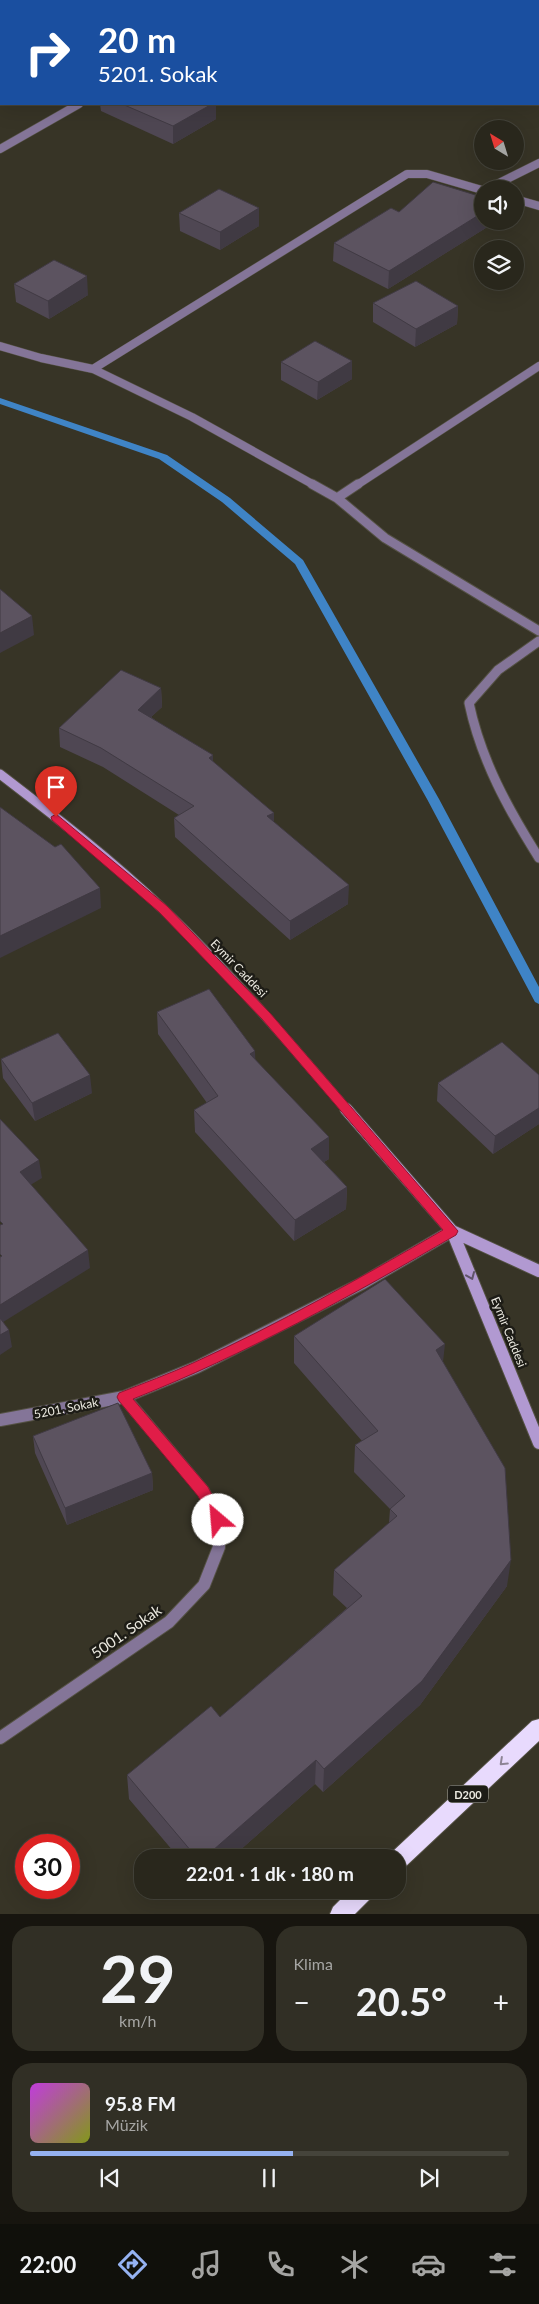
<!DOCTYPE html>
<html lang="tr">
<meta charset="utf-8">
<style>
:root{--surface:#29271c;--page:#312f25;--text:#f1f3f6;--muted:#a5a5a3;--line:#45443b;--accent:#95b2f1}
body{margin:0;font-family:Lato,sans-serif;background:var(--page);color:var(--text);height:100vh;display:flex;flex-direction:column;font-size:19px;white-space:nowrap}
*{box-sizing:border-box;margin:0}
p{font-size:16px;color:var(--muted)}
.icon{flex:none;width:28px;height:28px;fill:none;stroke:currentColor;stroke-width:2;stroke-linecap:round;stroke-linejoin:round}
.map{position:relative;height:1914px;overflow:hidden}
.panel{display:flex;flex-direction:column;gap:12px;padding:12px;background:#17150f;flex:1}
.panel>*{flex:none}
.banner{position:absolute;left:0px;top:0px;width:540px;height:105px;box-shadow:0 5px 20px #0002,0 0 0 1px var(--line);background:#1a4fa0;color:#fff;overflow:hidden}
.needle{width:32px;rotate:322deg}
.buttons{position:absolute;left:474px;top:120px;display:grid;gap:10px}
.buttons a{display:grid;place-items:center;width:50px;height:50px;border-radius:50%;background:var(--surface);box-shadow:0 5px 20px #0002,0 0 0 1px var(--line);font-size:25px}
.speed{position:absolute;left:15px;top:1834px;display:flex;gap:10px;font-size:25px;font-weight:700;text-align:center}
.speed>*{display:grid;place-content:center;width:65px;height:65px;border-radius:50%;background:var(--surface);box-shadow:0 5px 20px #0002,0 0 0 1px var(--line);line-height:1}
.speed .limit{border:8px solid #d22;background:#fff;color:#111}
.pin{position:absolute;display:grid;place-items:center;width:42px;height:42px;color:#fff;margin:-51px -21px;border-radius:50% 50% 50% 0;rotate:-45deg;box-shadow:0 0 5px #0007}
.pin .icon{rotate:45deg}
.me{position:absolute;width:55px;margin:-28px;rotate:333deg;stroke-linejoin:round;filter:drop-shadow(0 0 4px #0008)}
.turn{display:flex;align-items:center;gap:18px;height:105px;padding:0 15px;font-size:22px}
.turn .icon{width:65px;height:65px;stroke-width:2.5}
.turn b{display:block;font-size:35px;line-height:42px}
.big{font-size:38px;font-weight:700;line-height:1.1}
.panel .card{flex:1;display:flex;flex-direction:column;justify-content:center;gap:8px;min-width:0;padding:0 18px;border-radius:20px;background:var(--page)}
.panel .dial{align-items:center;gap:0}
.dial b{font-size:65px;line-height:1}
.song{display:flex;align-items:center;gap:15px}
.cover{width:60px;height:60px;border-radius:8px;background:linear-gradient(135deg,hsl(290 70% 55%),hsl(70 70% 35%))}
.played{height:5px;border-radius:2px;background:linear-gradient(90deg,var(--accent) 55%,var(--line) 55%)}
.keys{display:flex;justify-content:space-around;direction:ltr}
.heat{display:flex;justify-content:space-between;align-items:center;font-size:28px;direction:ltr}
.panel .tiles{flex:1;display:grid;gap:12px;grid-template-columns:1fr 1fr}
.card:last-child{grid-column:span 2}
.trip{position:absolute;left:134px;top:1849px;width:272px;height:50px;border-radius:20px;background:var(--surface);box-shadow:0 5px 20px #0002,0 0 0 1px var(--line);font-weight:700;line-height:50px;text-align:center}
.menu{display:flex;height:80px;justify-content:space-around;align-items:center;background:#10100b;color:var(--muted)}
.menu .icon{width:35px;height:35px}
.menu .active{color:var(--accent)}
.menu b{font-size:22px;color:var(--text)}
.map>svg:first-child{display:block}
</style>
<div class="map">
<svg width="539" height="1914" viewBox="0 0 539 1914">
<rect width="100%" height="100%" fill="#373426"/>
<g fill="none" stroke-linecap="round" stroke-linejoin="round">
<path fill="#3f84c6" fill-rule="evenodd" d="M 0,398 L 167,455 L 230,498 L 303,560 L 439,799 L 539,987 L 539,1004 L 535,1002 L 427,799 L 295,564 L 222,502 L 159,459 L 0,404 Z"/>
<g stroke="#545144" stroke-width="9">
<path id="street-far2" d="M 114,0 L 117,1
M 250,1 L 252,0
M 496,1 L 499,0
M 0,149 L 79,104
M 487,189 L 539,163
M 515,199 L 539,206
M 0,346 L 41,358 L 93,369 L 192,417 L 314,485
M 93,369 L 407,174 L 427,174 L 482,190
M 357,485 L 539,366"/>
</g>
<g stroke="#545144" stroke-width="11">
<path id="street-far1" d="M 312,484 L 337,498 L 385,538 L 539,631
M 337,498 L 358,484
M 539,641 L 498,670 L 469,703 C 481,760 508,809 539,858"/>
</g>
<g stroke="#545144" stroke-width="14">
<path id="street" d="M 0,1420 L 124,1397 L 197,1367 L 361,1284 L 452,1231
M 0,1738 L 169,1622 L 204,1585 L 219,1547 L 218,1520 L 203,1491 L 124,1397"/>
</g>
<g stroke="#545144" stroke-width="11">
<path id="secondary-far1" d="M 0,774 C 56,817 112,860 163,909 C 229,972 288,1041 347,1110"/>
</g>
<g stroke="#545144" stroke-width="14">
<path id="secondary" d="M 346,1109 L 452,1231 L 539,1443
M 452,1231 L 539,1271"/>
</g>
<g stroke="#545144" stroke-width="2">
<path id="highway" d="M 539,1719 L 539,1741 L 405,1867 L 398,1870 L 398,1858 L 389,1858 L 391,1853 L 532,1721 Z
M 350,1890 L 375,1890 L 372,1897 L 355,1914 L 330,1914 L 333,1907 Z"/>
</g>
<use href="#street-far2" stroke="#847598" stroke-width="8"/>
<use href="#street-far1" stroke="#847598" stroke-width="9"/>
<use href="#street" stroke="#847598" stroke-width="12"/>
<use href="#secondary-far1" stroke="#b199d1" stroke-width="9"/>
<use href="#secondary" stroke="#b199d1" stroke-width="12"/>
<use href="#highway" fill="#e8dafd" fill-rule="evenodd"/>
</g>
<path fill="#4f4753" d="M 308,0 L 383,0 L 385,1 L 310,1 Z
M 100,104 L 216,104 L 216,119 L 173,144 L 101,111 Z
M 399,212 L 482,221 L 497,221 L 388,289 L 333,261 L 334,243 Z
M 179,213 L 259,226 L 220,250 L 180,231 Z
M 14,284 L 88,295 L 49,319 L 16,302 Z
M 373,303 L 458,306 L 457,324 L 415,347 L 373,322 Z
M 281,362 L 352,379 L 317,400 L 281,380 Z
M 161,688 L 162,707 L 151,717 L 213,762 L 274,813 L 274,822 L 348,904 L 290,940 L 175,837 L 174,818 L 179,815 L 103,767 L 60,747 L 59,728 Z
M 157,1012 L 255,1059 L 329,1159 L 324,1162 L 347,1187 L 346,1209 L 294,1241 L 195,1132 L 194,1110 L 207,1103 L 158,1034 Z
M 1,1059 L 92,1093 L 35,1121 L 3,1078 Z
M 539,1075 L 539,1124 L 493,1154 L 437,1101 L 438,1083 Z
M 294,1336 L 443,1362 L 507,1586 L 420,1705 L 323,1792 L 315,1784 L 231,1858 L 179,1858 L 129,1799 L 127,1775 L 220,1717 L 347,1608 L 333,1595 L 334,1570 L 389,1523 L 390,1509 L 354,1472 L 355,1445 L 362,1441 L 294,1363 Z
M 33,1436 L 152,1473 L 153,1490 L 67,1525 L 35,1453 Z"/>
<path fill="#403a43" d="M 212,104 L 216,104 L 216,119 L 173,144 L 173,126 Z
M 259,208 L 259,226 L 220,250 L 220,232 Z
M 482,213 L 482,221 L 497,221 L 388,289 L 389,271 Z
M 87,276 L 88,295 L 49,319 L 48,301 Z
M 458,306 L 457,324 L 415,347 L 416,329 Z
M 352,361 L 352,379 L 317,400 L 318,382 Z
M 32,616 L 34,635 L 0,653 L 0,633 Z
M 161,688 L 162,707 L 139,728 L 138,710 Z
M 213,755 L 213,774 L 209,758 Z
M 274,813 L 274,831 L 267,816 Z
M 349,885 L 348,904 L 290,940 L 290,921 Z
M 100,888 L 101,908 L 0,958 L 0,936 Z
M 255,1051 L 256,1074 L 250,1054 Z
M 90,1075 L 92,1093 L 35,1121 L 32,1103 Z
M 539,1108 L 539,1124 L 493,1154 L 495,1136 Z
M 329,1137 L 329,1159 L 310,1170 L 311,1149 Z
M 39,1160 L 42,1178 L 22,1190 L 20,1172 Z
M 347,1187 L 346,1209 L 294,1241 L 295,1220 Z
M 88,1250 L 90,1268 L 0,1324 L 0,1305 Z
M 9,1330 L 12,1347 L 0,1355 L 0,1335 Z
M 445,1344 L 442,1371 L 436,1350 Z
M 152,1473 L 153,1490 L 67,1525 L 65,1508 Z
M 511,1560 L 507,1586 L 420,1705 L 323,1792 L 324,1769 Z
M 316,1760 L 315,1784 L 231,1858 L 204,1858 Z"/>
<path fill="#5c5360" stroke="#403a43" d="M 341,0 L 383,0 L 385,1 L 343,1 Z
M 122,104 L 212,104 L 173,126 Z
M 433,182 L 482,197 L 482,213 L 389,271 L 334,243 L 391,208 L 399,212 Z
M 219,189 L 259,208 L 220,232 L 179,213 Z
M 54,260 L 87,276 L 48,301 L 14,284 Z
M 416,281 L 458,306 L 416,329 L 373,303 Z
M 315,341 L 352,361 L 318,382 L 281,362 Z
M 0,589 L 32,616 L 0,633 Z
M 121,670 L 161,688 L 138,710 L 213,755 L 209,758 L 274,813 L 267,816 L 349,885 L 290,921 L 174,818 L 194,806 L 101,748 L 59,728 Z
M 0,807 L 55,847 L 61,844 L 100,888 L 0,936 Z
M 209,989 L 255,1051 L 250,1054 L 329,1137 L 311,1149 L 347,1187 L 295,1220 L 194,1110 L 218,1096 L 157,1012 Z
M 58,1033 L 90,1075 L 32,1103 L 1,1059 Z
M 502,1042 L 539,1075 L 539,1108 L 495,1136 L 438,1083 Z
M 0,1119 L 39,1160 L 20,1172 L 88,1250 L 0,1305 L 0,1257 L 2,1256 L 0,1254 L 0,1225 L 3,1224 L 0,1221 Z
M 385,1279 L 445,1344 L 436,1350 L 505,1468 L 511,1560 L 422,1681 L 324,1769 L 316,1760 L 204,1858 L 197,1858 L 127,1775 L 211,1706 L 220,1717 L 362,1596 L 334,1570 L 397,1516 L 390,1509 L 405,1496 L 355,1445 L 378,1431 L 294,1336 Z
M 0,1318 L 9,1330 L 0,1335 Z
M 118,1403 L 152,1473 L 65,1508 L 33,1436 Z"/>
<defs><path id="oneway-chevron" d="M-2-3.5L2.5 0L-2 3.5" fill="none" stroke-width="1.6" stroke-linecap="round" stroke-linejoin="round" transform="scale(1.25)"/></defs>
<use stroke="#60546a" href="#oneway-chevron" transform="translate(471 1276) rotate(67)"/>
<use stroke="#8d8495" href="#oneway-chevron" transform="translate(503 1762) rotate(137)"/>
<path fill="#e11d48" stroke="#92132f" d="M 56,814 L 167,906 L 270,1013 L 458,1231 L 456,1235 C 351,1296 246,1354 133,1399 L 208,1487 L 225,1520 L 223,1524 L 218,1526 L 213,1524 L 198,1496 L 119,1401 L 117,1397 L 119,1393 C 144,1383 169,1374 193,1363 C 279,1324 362,1277 443,1230 L 262,1019 L 159,912 L 52,820 L 51,817 Z"/>
<g text-anchor="middle" dominant-baseline="central" stroke-width="5" stroke-linejoin="round" paint-order="stroke">
<rect fill="#1d1c16" stroke="#aeaca4" stroke-width="1" x="448" y="1785.5" width="40" height="17" rx="4"/>
<g font-size="11" font-weight="bold" fill="#eceae1">
<text x="468" y="1794">D200</text>
</g>
<g font-size="12" fill="#eceae1" stroke="#1d1c16">
<text transform="translate(239 968) rotate(46)">Eymir Caddesi</text>
<text transform="translate(509 1332) rotate(68)">Eymir Caddesi</text>
<text transform="translate(66 1408) rotate(-11)">5201. Sokak</text>
</g>
<g font-size="15" fill="#eceae1" stroke="#1d1c16">
<text transform="translate(126 1631) rotate(-35)">5001. Sokak</text>
</g>
</g>
</svg>
<div class="buttons">
<a><svg class="needle" viewBox="-14 -14 28 28"><path d="M0-13l5 13h-10z" fill="#e53935"/><path d="M0 13l5-13h-10z" fill="#a5a5a3"/></svg></a>
<a><svg class="icon" aria-label="sound" viewBox="0 0 24 24"><path d="M4 9h4l5-4v14l-5-4H4zM17 9q2 3 0 6"/></svg></a>
<a><svg class="icon" aria-label="layers" viewBox="0 0 24 24"><path d="M12 4l9 5-9 5-9-5zM3 14l9 5 9-5"/></svg></a>
</div>
<div class="speed"><div class="limit">30</div></div>
<div class="pin" style="left:56px;top:817px;background:#d93025"><svg class="icon" aria-label="arrive" viewBox="0 0 24 24"><path d="M6 21V4h12l-3 4 3 4H6"/></svg></div>
<svg class="me" style="left:218px;top:1520px" viewBox="-20 -20 40 40"><circle r="19" fill="#fff"/><path d="M0-13L10 11 0 6-10 11z" fill="#e11d48"/></svg>
<div class="trip">22:01 · 1 dk · 180 m</div>
<div class="banner">
<div class="turn"><svg class="icon" aria-label="right" viewBox="0 0 24 24"><path d="M7 20v-9h11M14 6l5 5-5 5"/></svg><div><b>20 m</b>5201. Sokak</div></div>
</div>
</div>
<section class="panel">
<div class="tiles">
<div class="card dial"><b>29</b><p>km/h</p></div>
<div class="card"><p>Klima</p>
<div class="heat"><a>−</a><b class="big">20.5°</b><a>+</a></div>
</div>
<div class="card">
<div class="song"><i class="cover"></i><div><b>95.8 FM</b><p>Müzik</p></div></div>
<div class="played"></div>
<div class="keys"><svg class="icon" aria-label="previous" viewBox="0 0 24 24"><path d="M18 5L8 12l10 7zM5 5v14"/></svg><svg class="icon" aria-label="pause" viewBox="0 0 24 24"><path d="M8 5v14M16 5v14"/></svg><svg class="icon" aria-label="next" viewBox="0 0 24 24"><path d="M6 5l10 7-10 7zM19 5v14"/></svg></div>
</div>
</div>
</section>
<nav class="menu">
<b>22:00</b>
<svg class="icon active" aria-label="directions" viewBox="0 0 24 24"><path d="M12 3l9 9-9 9-9-9zM9 14v-3h6M13 9l2 2-2 2"/></svg>
<svg class="icon" aria-label="music" viewBox="0 0 24 24"><path d="M9 18V5l10-2v13"/><circle cx="6" cy="18" r="3"/><circle cx="16" cy="16" r="3"/></svg>
<svg class="icon" aria-label="phone" viewBox="0 0 24 24"><path d="M5 4h4l2 5-3 2q2 4 5 5l2-3 5 2v4C11 20 4 13 5 4z"/></svg>
<svg class="icon" aria-label="climate" viewBox="0 0 24 24"><path d="M12 3v18M4 7l16 10M4 17L20 7"/></svg>
<svg class="icon" aria-label="car" viewBox="0 0 24 24"><path d="M5 17H2v-5l4-1 3-4h7l3 4 3 1v5h-3M9 17h6M6 11h13"/><circle cx="7" cy="17" r="2"/><circle cx="17" cy="17" r="2"/></svg>
<svg class="icon" aria-label="filters" viewBox="0 0 24 24"><path d="M4 7h16M4 17h16"/><circle cx="9" cy="7" r="2"/><circle cx="15" cy="17" r="2"/></svg>
</nav>
